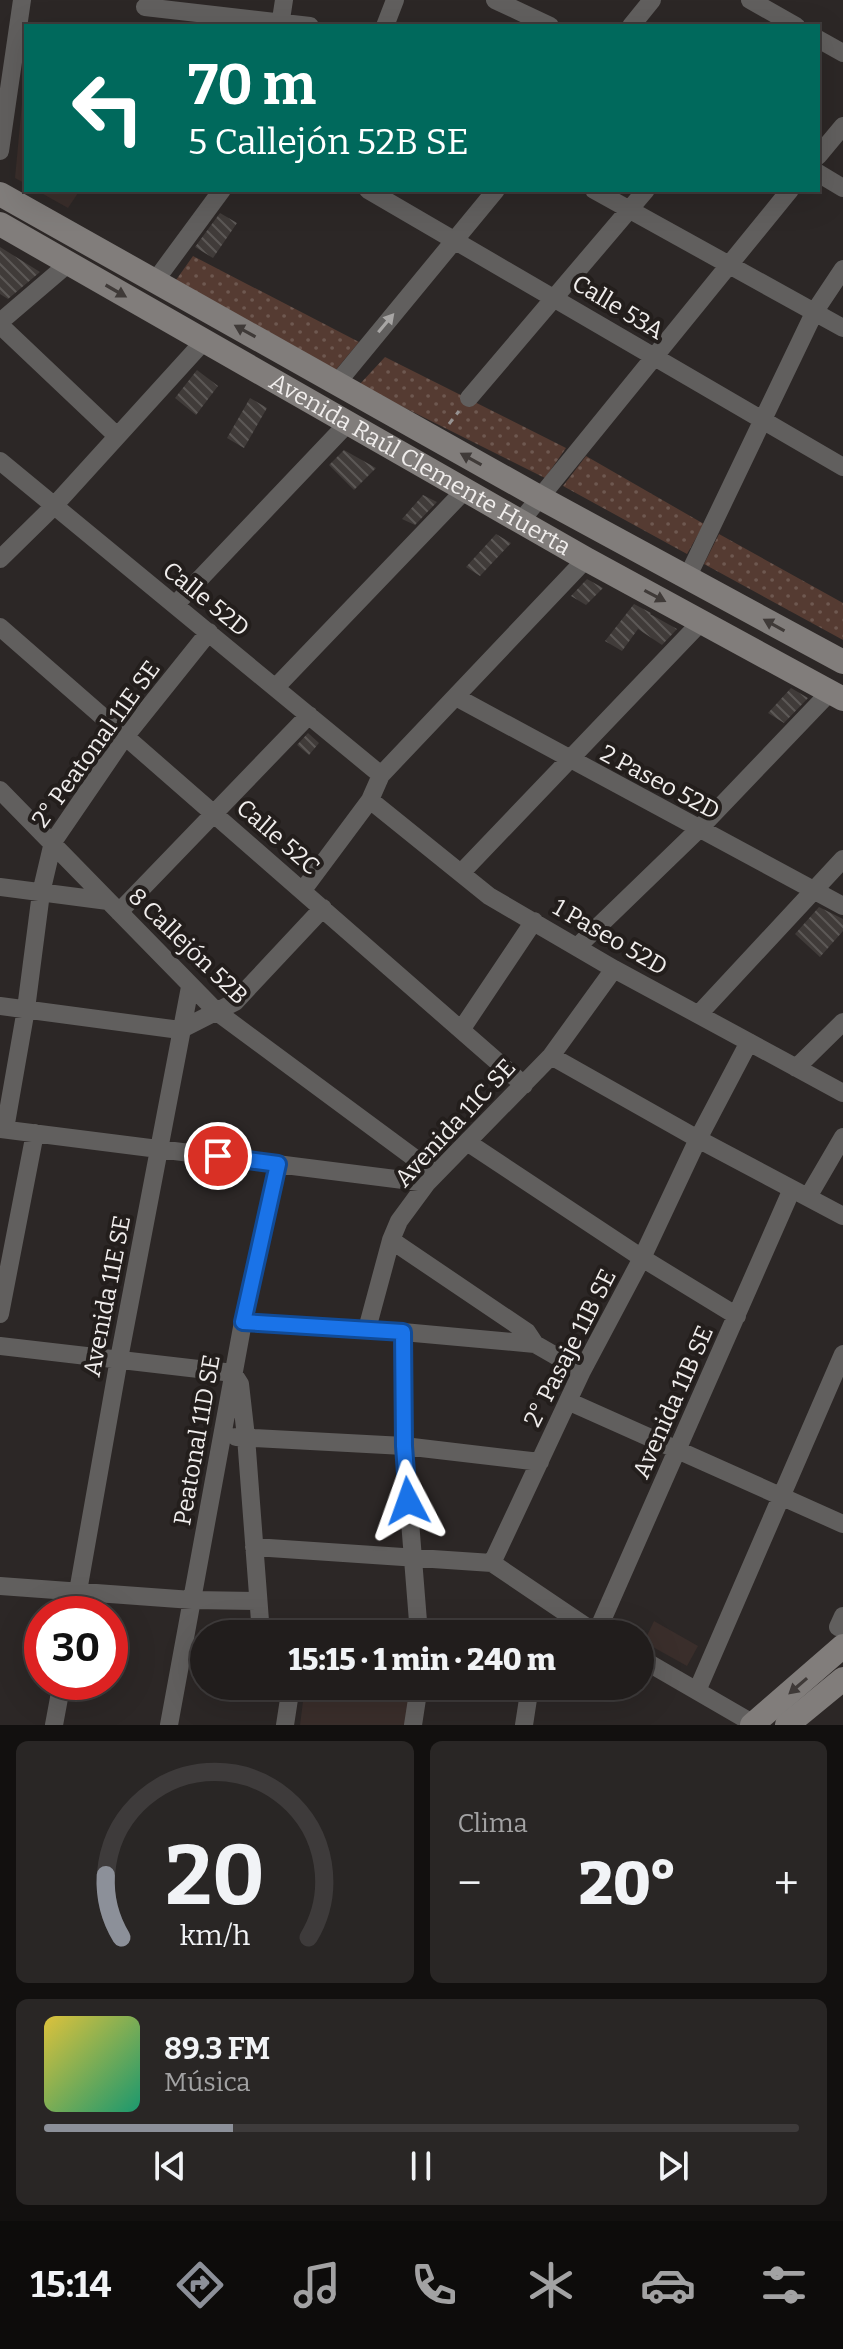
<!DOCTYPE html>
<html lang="es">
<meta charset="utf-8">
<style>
:root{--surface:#211d1c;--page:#292625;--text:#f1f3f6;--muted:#a2a2a3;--line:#3e3b3b;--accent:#8c9099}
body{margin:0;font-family:Bitter,serif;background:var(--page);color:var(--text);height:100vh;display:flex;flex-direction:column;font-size:30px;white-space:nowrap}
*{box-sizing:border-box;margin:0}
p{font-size:26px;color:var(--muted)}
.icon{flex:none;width:44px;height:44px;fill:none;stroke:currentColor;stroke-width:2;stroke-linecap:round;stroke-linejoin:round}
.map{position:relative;height:1725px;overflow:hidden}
.details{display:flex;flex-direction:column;gap:16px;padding:16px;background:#12100f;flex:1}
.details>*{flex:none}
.hud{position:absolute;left:24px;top:24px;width:796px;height:168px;border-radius:0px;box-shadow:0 8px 32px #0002,0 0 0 2px var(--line);background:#00695c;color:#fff;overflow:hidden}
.speed{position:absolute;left:24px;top:1596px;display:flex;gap:16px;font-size:40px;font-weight:700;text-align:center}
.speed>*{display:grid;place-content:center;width:104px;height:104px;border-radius:50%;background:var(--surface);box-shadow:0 8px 32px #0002,0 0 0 2px var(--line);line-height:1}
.speed .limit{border:12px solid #d22;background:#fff;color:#111}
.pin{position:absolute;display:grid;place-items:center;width:68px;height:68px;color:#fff;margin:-34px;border:4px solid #fff;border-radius:50%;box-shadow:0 2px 8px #0007}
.me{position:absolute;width:88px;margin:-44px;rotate:356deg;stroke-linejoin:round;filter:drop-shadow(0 0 6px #0008)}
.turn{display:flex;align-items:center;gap:28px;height:168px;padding:0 32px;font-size:36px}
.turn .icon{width:104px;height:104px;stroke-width:2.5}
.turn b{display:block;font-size:56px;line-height:68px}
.big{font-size:60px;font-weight:800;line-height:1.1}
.details .card{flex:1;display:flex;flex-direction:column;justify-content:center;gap:12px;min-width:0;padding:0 28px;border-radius:12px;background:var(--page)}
.details .dial{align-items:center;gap:0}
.dial svg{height:208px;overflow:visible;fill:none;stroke:var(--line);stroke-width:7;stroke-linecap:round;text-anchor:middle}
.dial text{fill:var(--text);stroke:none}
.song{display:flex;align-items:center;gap:24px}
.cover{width:96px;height:96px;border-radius:12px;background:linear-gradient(135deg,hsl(50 70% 55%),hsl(160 70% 35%))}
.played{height:8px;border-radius:4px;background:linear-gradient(90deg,var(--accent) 25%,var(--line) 25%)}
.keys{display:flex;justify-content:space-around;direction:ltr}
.heat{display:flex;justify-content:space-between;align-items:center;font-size:44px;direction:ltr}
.details .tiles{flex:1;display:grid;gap:16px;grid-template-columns:1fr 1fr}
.card:last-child{grid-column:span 2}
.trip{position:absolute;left:190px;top:1620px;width:464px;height:80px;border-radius:40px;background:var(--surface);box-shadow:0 8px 32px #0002,0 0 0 2px var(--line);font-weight:800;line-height:80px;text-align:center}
.tabs{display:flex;height:128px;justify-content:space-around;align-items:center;background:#0d0c0b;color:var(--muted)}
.tabs .icon{width:56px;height:56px}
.tabs .current{color:var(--accent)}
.tabs b{font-size:36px;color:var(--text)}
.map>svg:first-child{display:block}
</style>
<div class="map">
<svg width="843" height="1725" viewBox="0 0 843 1725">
<defs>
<pattern id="park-dots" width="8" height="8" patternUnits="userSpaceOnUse" patternTransform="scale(2)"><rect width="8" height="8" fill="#553b32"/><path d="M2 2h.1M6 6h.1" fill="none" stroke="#6e5850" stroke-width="1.8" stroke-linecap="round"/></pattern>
<pattern id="building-back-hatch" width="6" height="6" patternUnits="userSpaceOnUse" patternTransform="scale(2)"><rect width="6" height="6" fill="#403b39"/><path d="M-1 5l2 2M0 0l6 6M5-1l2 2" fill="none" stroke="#5c5856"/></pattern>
</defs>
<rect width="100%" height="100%" fill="#2c2726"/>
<path fill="#3a2e2b" d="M 22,103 L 26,104 L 26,184 L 15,178 Z
M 36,190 L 80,190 L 68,208 Z
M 654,1621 L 698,1646 L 687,1666 L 644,1642 Z
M 305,1686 L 411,1686 L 405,1725 L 300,1725 Z"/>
<path fill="url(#park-dots)" d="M 193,256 L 359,342 L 334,372 L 176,280 Z
M 385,357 L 566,448 L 545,478 L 359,385 Z
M 586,456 L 704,524 L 687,554 L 563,486 Z
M 719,534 L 843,603 L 843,640 L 704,564 Z"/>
<path fill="url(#building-back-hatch)" d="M 220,213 L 237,223 L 213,258 L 195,247 Z
M 0,247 L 40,272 L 8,299 L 0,294 Z
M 197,370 L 218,386 L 196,415 L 175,398 Z
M 250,398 L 267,408 L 244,448 L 227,438 Z
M 344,450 L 376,468 L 354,490 L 329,465 Z
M 423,495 L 437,502 L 415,525 L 402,519 Z
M 496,534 L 511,543 L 480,576 L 466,567 Z
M 587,579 L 603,588 L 586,605 L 571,596 Z
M 634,604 L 651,613 L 650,614 L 677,629 L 662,645 L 638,629 L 622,651 L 605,641 Z
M 791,688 L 808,698 L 784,723 L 768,713 Z
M 308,733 L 319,743 L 309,755 L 297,745 Z
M 819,907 L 843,919 L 843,931 L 820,957 L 795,934 Z
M 558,1622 L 576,1634 L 554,1634 Z"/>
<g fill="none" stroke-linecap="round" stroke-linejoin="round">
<path stroke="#969291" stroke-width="3" stroke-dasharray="6 6" stroke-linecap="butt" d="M 449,424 L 459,411"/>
<path stroke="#615f5e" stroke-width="18" d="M 495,0 L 550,26
M 750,0 L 796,26
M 145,7 L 310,26
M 280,26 L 284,0
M 385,26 L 395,0
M 631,26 L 652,0
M 818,39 L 843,53
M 0,151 L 22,0
M 818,156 L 843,126
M 818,173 L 843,188
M 368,190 L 843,467
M 594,190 L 843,328
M 155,281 L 222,190
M 0,322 L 69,263
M 0,325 L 117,436
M 337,383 L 496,190
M 469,398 L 646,190
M 0,461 L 381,775
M 520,522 L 790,190
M 0,559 L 53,507 L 204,341
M 687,578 L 815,311 L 843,269
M 175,605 L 348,423
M 0,627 L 524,1085
M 276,687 L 465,490
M 456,697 L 843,906
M 0,790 L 217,1012 L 436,1174
M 370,800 L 489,896 L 614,969 L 843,1093
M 461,873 L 702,621
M 0,887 L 108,901
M 303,890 L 370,800 L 381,775 L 586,559
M 119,912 L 309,715
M 578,946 L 698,830 L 830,692
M 0,1006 L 180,1030 L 235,1002 L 323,908
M 699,1014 L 843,859
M 461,1030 L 534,921
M 551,1056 L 698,1139 L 843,1216
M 796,1068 L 843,1022
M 0,1129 L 427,1183
M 5,1129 L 26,1009 L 41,893 L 53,842 L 124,738 L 209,632
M 467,1142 L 642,1258 L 737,1316
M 808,1197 L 843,1137
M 391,1240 L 527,1332 L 535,1344 L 582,1371
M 0,1314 L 35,1133
M 243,1322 L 403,1332 L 535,1344
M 367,1329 L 391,1240 L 399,1221 L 427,1183 L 551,1056 L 614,969
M 403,1332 L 404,1446 L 419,1634
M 0,1346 L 233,1373 L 240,1384 L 246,1437 L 261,1634
M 570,1402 L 843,1524
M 236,1437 L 404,1446 L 540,1462
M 254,1547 L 492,1563 L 597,1634
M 492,1563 L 582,1371 L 642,1258 L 698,1139 L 749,1042
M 0,1586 L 192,1600 L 258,1601
M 74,1614 L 119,1359 L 190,987
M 838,1627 L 843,1616
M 596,1634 L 792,1189
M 640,1658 L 754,1724
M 697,1691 L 843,1354
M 54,1725 L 62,1682
M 169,1725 L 243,1322 L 278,1164
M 285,1725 L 291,1686
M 413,1725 L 419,1686
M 524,1725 L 530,1686"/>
<g stroke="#817d7b" stroke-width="24">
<path d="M 0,194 L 539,497 L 843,662"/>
<path id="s1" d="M 0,224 L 586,559 L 843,699"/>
<path d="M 752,1725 L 843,1646"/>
<path d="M 787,1725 L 843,1679"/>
</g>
</g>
<defs><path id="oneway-solid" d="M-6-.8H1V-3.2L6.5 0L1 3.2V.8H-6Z" transform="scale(2)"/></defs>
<g fill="#3f3a38">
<use href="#oneway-solid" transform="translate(116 291) rotate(30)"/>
<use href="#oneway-solid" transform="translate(245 331) rotate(-151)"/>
<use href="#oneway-solid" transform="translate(471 459) rotate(-151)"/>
<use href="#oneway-solid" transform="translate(655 596) rotate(28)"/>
<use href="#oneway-solid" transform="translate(774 625) rotate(-151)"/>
<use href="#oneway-solid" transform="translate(798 1686) rotate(139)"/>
</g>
<use fill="#a8a6a5" href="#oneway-solid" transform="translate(386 323) rotate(-50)"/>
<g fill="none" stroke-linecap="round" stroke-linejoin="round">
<g stroke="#114b97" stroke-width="20">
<path id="route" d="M 218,1156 L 278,1164 L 243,1322 L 403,1332 L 404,1446 L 408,1501"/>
</g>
<use href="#route" stroke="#1a73e8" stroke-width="14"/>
</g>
<g text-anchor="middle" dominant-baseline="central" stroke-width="8" stroke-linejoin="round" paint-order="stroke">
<g font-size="24" fill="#f0edec" stroke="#231e1c">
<text transform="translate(618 307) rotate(31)">Calle 53A</text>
<text stroke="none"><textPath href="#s1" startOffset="484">Avenida Raúl Clemente Huerta</textPath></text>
<text transform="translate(206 599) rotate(39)">Calle 52D</text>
<text transform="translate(96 744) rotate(-54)">2° Peatonal 11E SE</text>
<text transform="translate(660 782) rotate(28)">2 Paseo 52D</text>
<text transform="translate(278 837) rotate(41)">Calle 52C</text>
<text transform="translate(610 937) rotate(30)">1 Paseo 52D</text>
<text transform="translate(188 946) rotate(44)">8 Callejón 52B</text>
<text transform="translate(455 1123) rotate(-47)">Avenida 11C SE</text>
<text transform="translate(107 1296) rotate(-79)">Avenida 11E SE</text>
<text transform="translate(570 1348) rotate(-63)">2° Pasaje 11B SE</text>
<text transform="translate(673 1402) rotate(-66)">Avenida 11B SE</text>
<text transform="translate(197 1440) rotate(-80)">Peatonal 11D SE</text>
</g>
</g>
</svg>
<div class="speed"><div class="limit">30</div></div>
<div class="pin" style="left:218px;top:1156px;background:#d93025"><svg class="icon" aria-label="arrive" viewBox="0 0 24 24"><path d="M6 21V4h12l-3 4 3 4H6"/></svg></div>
<svg class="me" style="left:408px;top:1501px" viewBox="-20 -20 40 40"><path d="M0-17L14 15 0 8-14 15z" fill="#1a73e8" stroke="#fff" stroke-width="4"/></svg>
<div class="trip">15:15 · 1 min · 240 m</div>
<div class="hud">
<div class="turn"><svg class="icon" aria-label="left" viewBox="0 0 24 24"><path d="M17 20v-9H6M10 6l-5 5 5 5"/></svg><div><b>70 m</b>5 Callejón 52B SE</div></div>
</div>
</div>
<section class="details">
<div class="tiles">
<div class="card dial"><svg viewBox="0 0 100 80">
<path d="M14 69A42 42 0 1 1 86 69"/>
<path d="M14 69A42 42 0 0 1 8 45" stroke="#8c9099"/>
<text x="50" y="56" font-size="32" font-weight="700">20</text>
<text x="50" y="72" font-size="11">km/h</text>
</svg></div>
<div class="card"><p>Clima</p>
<div class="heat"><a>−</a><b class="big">20°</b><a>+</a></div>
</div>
<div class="card">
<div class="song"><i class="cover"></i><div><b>89.3 FM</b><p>Música</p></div></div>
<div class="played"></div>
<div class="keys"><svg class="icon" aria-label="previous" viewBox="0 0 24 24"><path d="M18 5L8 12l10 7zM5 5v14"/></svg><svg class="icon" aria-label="pause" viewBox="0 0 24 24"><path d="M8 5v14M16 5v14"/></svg><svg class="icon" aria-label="next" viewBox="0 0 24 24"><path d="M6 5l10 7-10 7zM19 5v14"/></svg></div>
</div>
</div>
</section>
<nav class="tabs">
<b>15:14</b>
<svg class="icon current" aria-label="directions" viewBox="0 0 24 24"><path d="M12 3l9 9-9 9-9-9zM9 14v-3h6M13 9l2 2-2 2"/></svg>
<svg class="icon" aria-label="music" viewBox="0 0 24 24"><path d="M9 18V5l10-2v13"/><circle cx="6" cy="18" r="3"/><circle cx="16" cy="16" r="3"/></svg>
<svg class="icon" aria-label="phone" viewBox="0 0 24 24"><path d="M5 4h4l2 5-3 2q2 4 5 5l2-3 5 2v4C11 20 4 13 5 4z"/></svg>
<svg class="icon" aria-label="climate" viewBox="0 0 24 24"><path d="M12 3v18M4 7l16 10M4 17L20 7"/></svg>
<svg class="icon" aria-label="car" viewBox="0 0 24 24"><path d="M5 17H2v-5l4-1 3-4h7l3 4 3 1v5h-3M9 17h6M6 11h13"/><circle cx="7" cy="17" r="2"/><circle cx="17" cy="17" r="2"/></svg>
<svg class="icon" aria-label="filters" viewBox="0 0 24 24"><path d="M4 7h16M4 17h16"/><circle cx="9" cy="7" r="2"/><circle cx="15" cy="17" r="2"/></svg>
</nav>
